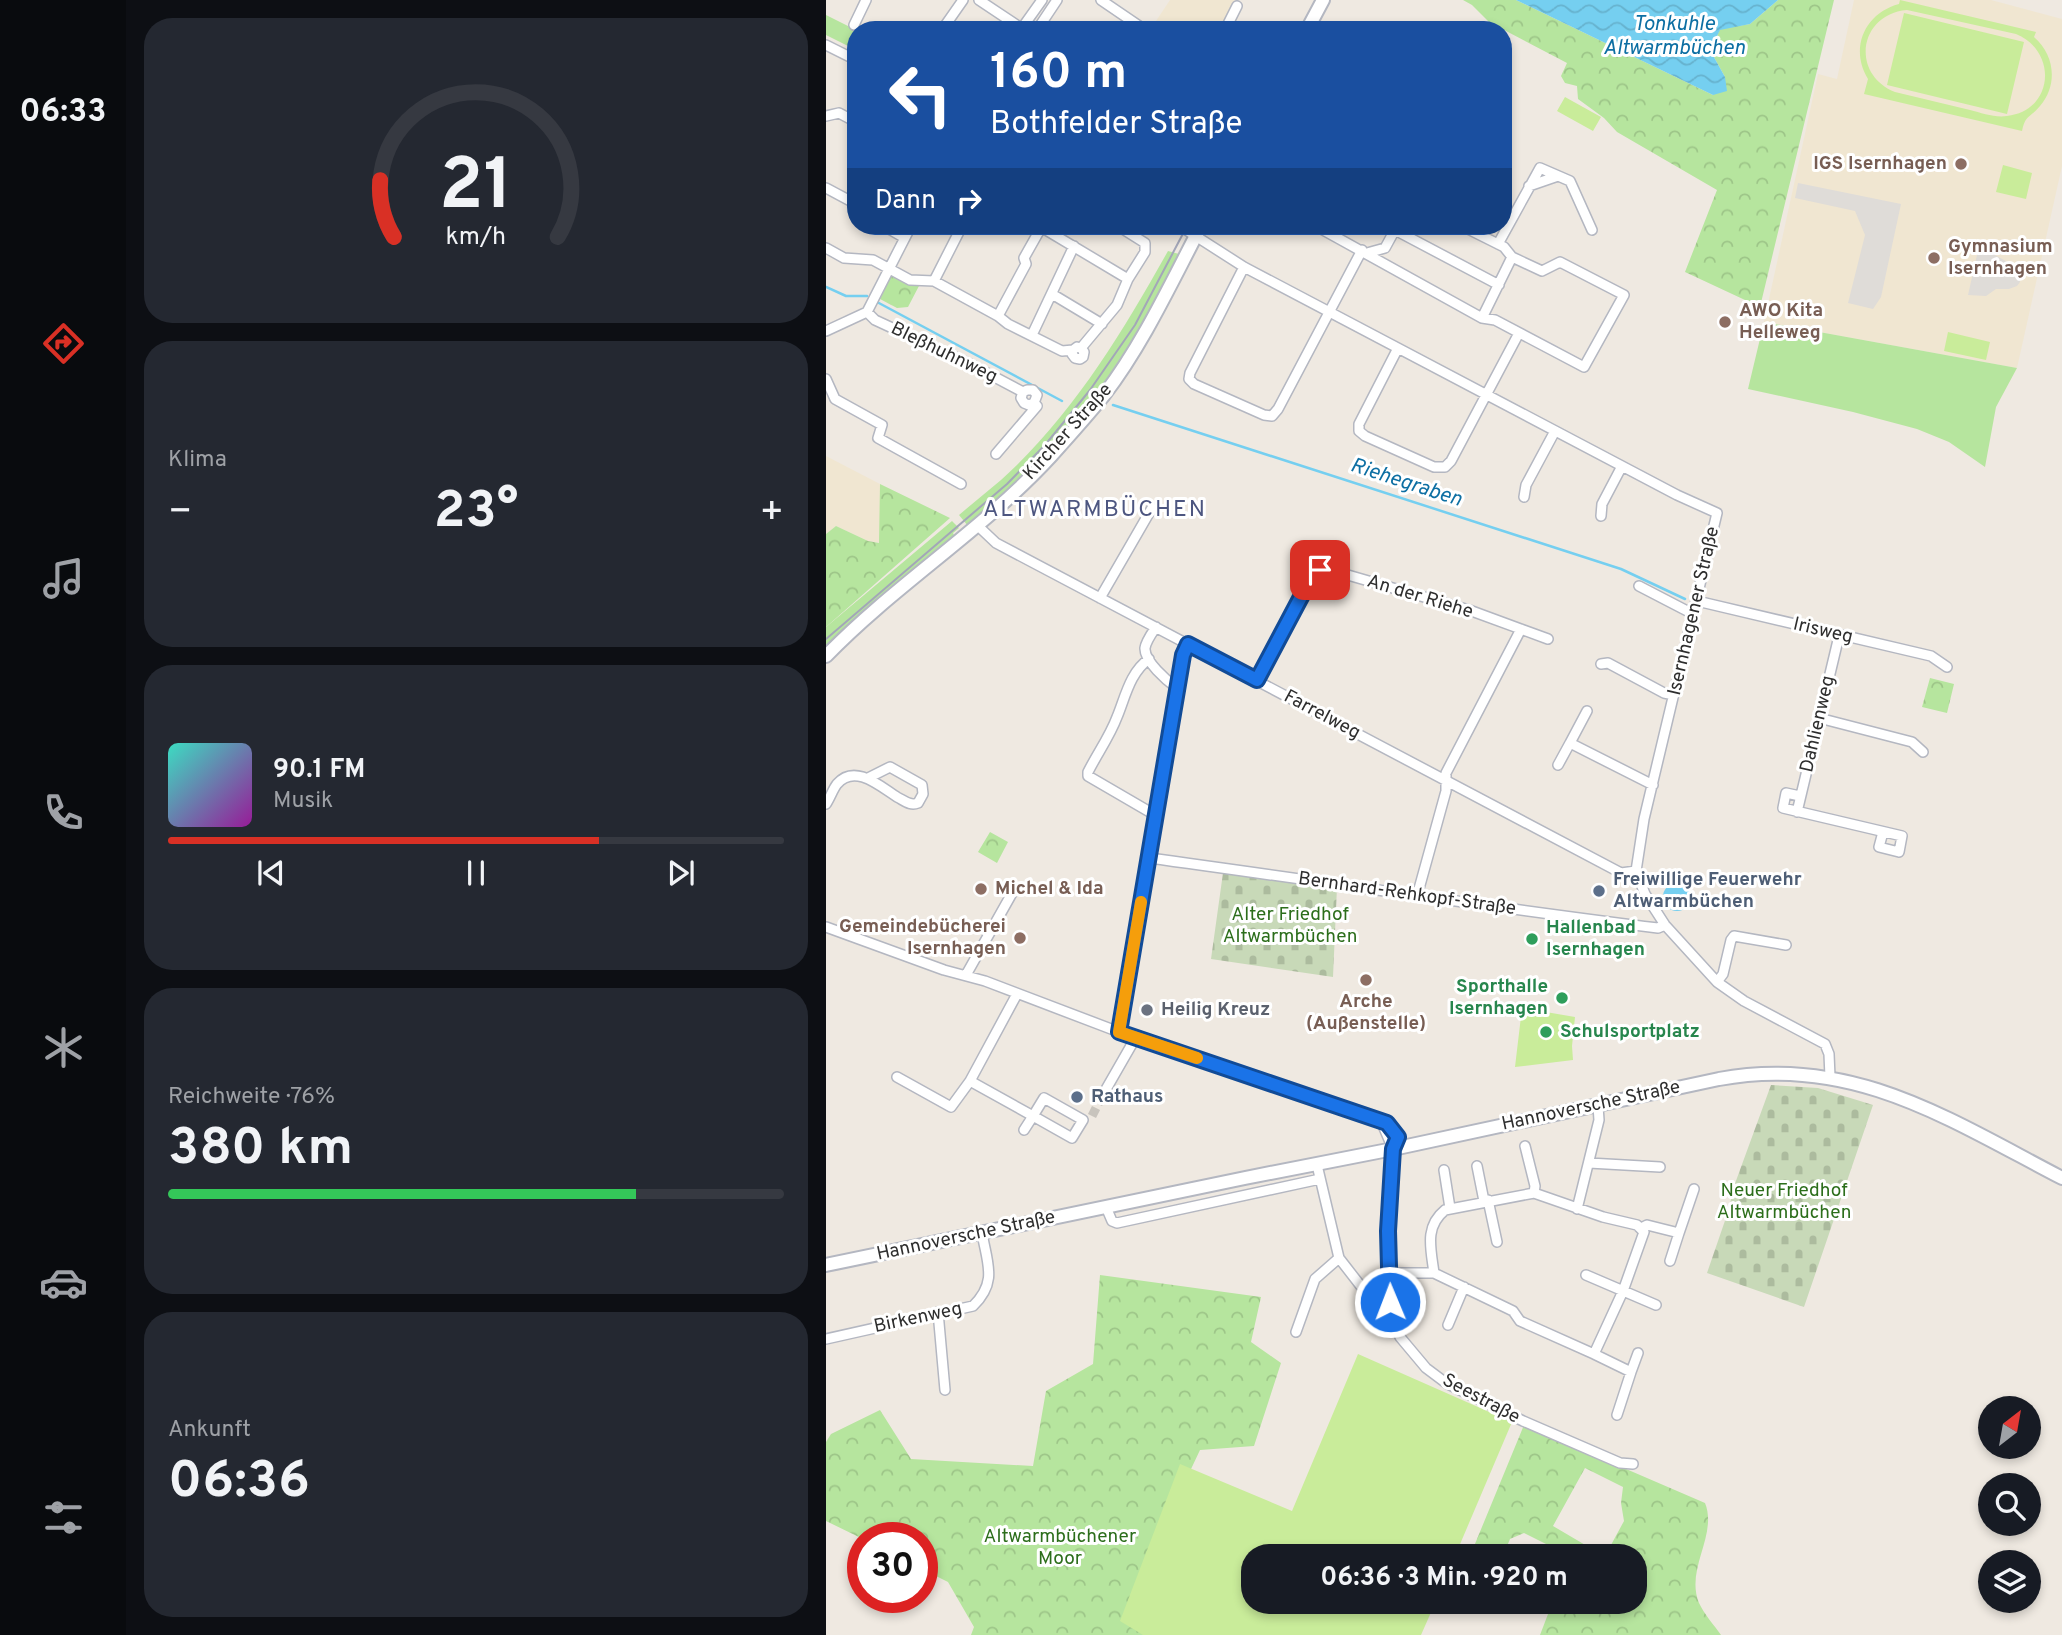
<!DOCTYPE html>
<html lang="de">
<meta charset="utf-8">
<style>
:root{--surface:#171b24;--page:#242831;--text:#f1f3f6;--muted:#9ea1a6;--line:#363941;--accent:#d93025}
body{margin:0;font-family:Overpass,sans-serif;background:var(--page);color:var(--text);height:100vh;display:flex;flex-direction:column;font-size:26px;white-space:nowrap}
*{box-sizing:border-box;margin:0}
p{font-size:23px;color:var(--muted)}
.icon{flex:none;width:38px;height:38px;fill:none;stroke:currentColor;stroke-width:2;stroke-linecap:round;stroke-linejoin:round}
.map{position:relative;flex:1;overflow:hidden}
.panel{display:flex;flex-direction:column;gap:18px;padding:18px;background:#0d0f14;width:700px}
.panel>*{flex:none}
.banner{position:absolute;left:21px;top:21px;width:665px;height:214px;border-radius:28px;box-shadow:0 4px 10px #0003;background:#1a4fa0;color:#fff;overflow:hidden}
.needle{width:46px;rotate:31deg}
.controls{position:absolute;left:1152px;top:1396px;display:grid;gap:14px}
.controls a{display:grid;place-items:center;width:63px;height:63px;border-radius:50%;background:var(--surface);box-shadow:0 4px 10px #0003;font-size:35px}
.speed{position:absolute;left:21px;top:1522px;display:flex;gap:14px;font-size:35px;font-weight:700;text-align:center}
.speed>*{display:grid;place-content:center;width:91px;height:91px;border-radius:50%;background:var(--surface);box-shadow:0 4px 10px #0003;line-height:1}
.speed .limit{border:10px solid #d22;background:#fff;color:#111}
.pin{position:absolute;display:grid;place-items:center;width:60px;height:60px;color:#fff;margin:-30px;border-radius:14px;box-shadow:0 4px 10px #0006}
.me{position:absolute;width:77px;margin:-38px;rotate:359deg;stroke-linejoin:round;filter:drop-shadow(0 0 5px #0008)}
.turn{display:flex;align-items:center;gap:24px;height:147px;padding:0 28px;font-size:32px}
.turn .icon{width:91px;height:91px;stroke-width:2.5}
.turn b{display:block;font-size:49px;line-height:60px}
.then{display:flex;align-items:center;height:66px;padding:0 28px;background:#0003;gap:14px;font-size:26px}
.big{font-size:52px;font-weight:700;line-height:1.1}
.panel .tile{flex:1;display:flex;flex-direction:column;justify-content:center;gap:10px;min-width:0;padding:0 24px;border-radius:28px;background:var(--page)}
.panel .dial{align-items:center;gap:0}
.dial svg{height:182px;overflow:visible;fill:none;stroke:var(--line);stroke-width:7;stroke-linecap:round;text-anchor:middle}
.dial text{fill:var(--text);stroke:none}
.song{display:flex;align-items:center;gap:21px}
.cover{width:84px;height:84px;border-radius:10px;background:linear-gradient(135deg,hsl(170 70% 55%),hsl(300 70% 35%))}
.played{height:7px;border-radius:4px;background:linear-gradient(90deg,var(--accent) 70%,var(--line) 70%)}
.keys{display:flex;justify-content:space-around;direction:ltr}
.heat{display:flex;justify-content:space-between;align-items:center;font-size:38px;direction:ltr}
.charge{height:10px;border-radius:5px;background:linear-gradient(90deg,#34c759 76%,var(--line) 0)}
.trip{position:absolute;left:415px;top:1544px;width:406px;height:70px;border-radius:28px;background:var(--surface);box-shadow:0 4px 10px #0003;font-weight:700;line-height:70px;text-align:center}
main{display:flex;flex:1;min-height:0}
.tab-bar{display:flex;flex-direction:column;width:126px;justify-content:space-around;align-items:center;background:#090b0e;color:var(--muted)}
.tab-bar .icon{width:49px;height:49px}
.tab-bar .current{color:var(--accent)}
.tab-bar b{font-size:32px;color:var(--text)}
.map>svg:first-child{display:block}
</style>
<main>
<nav class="tab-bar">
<b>06:33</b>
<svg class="icon current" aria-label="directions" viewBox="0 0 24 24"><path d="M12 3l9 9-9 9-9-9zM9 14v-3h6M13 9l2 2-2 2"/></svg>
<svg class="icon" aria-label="music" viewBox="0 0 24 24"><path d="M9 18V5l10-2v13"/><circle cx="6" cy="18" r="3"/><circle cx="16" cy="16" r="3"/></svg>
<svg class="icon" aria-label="phone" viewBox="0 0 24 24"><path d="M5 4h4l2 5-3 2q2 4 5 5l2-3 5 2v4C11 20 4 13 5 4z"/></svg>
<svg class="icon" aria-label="climate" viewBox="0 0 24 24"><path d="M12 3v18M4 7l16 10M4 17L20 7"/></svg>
<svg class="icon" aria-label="car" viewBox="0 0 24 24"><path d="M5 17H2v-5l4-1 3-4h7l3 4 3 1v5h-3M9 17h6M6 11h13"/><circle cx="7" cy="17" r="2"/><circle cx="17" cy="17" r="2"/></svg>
<svg class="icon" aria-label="filters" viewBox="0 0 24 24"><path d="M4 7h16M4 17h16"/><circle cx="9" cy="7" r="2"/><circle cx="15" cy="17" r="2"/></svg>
</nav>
<section class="panel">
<div class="tile dial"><svg viewBox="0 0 100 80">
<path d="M14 69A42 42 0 1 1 86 69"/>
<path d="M14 69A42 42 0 0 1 8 44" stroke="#d93025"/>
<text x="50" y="56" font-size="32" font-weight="700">21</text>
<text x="50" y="72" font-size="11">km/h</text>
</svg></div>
<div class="tile"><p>Klima</p>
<div class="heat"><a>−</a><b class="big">23°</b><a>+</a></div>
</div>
<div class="tile">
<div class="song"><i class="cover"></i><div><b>90.1 FM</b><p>Musik</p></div></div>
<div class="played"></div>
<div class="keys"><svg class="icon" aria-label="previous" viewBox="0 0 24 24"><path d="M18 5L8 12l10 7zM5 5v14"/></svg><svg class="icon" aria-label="pause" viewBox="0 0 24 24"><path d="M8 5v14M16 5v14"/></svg><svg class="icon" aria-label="next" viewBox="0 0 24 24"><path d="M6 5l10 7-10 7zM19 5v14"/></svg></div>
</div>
<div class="tile"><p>Reichweite · 76%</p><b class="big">380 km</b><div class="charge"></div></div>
<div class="tile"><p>Ankunft</p><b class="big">06:36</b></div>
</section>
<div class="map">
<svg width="1236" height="1635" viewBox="0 0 1236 1635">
<defs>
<pattern id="forest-crowns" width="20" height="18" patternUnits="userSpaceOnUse" patternTransform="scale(1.75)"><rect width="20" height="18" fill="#b6e59e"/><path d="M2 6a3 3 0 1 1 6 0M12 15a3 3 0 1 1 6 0" fill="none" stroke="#9dc588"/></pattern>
<pattern id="cemetery-stones" width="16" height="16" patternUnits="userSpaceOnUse" patternTransform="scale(1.75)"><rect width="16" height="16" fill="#c8d9b8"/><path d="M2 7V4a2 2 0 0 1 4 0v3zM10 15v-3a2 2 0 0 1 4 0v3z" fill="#acbb9e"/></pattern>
<pattern id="water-waves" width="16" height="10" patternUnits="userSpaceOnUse" patternTransform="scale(1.75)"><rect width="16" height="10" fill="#75cff0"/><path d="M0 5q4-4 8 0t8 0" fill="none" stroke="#66b2ce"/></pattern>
</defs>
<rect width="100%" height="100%" fill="#efe9e1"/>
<path fill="#f0e6d1" d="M 344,0 L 409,0 L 393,30 L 324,30 Z
M 1028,0 L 1165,0 L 1236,19 L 1236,166 L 1191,368 L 938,322 L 992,74 L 1011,79 Z
M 0,456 L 54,484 L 54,543 L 42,541 L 10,526 L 0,534 Z"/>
<path fill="#b6e59e" d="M 0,15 L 30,30 L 30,50 L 0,35 Z
M 342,251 L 353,254 L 299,356 L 262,408 L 185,489 L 142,526 L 133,515 C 147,503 161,492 175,480 C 246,416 296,333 342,251 Z
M 938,322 L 1191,368 L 1170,407 L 1159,467 L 1123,442 L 1091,429 L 1027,412 L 922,389 Z
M 126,521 L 133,528 L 127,533 L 129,537 L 0,651 L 0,627 Z"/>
<path fill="url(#forest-crowns)" d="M 637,0 L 690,0 L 887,95 L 899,77 L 884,50 L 894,29 L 924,24 L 952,0 L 1008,0 L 934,307 L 859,272 L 891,190 L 791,132 L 778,118 L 752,99 L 751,86 L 739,83 L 735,76 L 741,63 L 663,22 L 646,5 Z
M 65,276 L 80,284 L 94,284 L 82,307 L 71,308 L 54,299 Z
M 54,484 L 124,518 L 0,627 L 0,534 L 10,526 L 42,541 L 53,543 Z
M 1104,678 L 1128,684 L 1121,713 L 1096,707 Z
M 164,832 L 182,842 L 171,863 L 152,852 Z
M 274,1275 L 435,1297 L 425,1342 L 455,1363 L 428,1446 L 374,1450 L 317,1571 L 327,1635 L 145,1635 L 148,1627 L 122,1582 L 96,1569 L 96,1538 L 37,1539 L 0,1521 L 0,1442 L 5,1434 L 54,1410 L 85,1459 L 207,1466 L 220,1391 L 267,1364 Z
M 698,1425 L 879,1503 C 892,1535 859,1569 873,1603 C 878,1614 888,1625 895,1635 L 714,1635 L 727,1601 L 808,1601 L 808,1556 L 779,1556 L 798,1521 L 795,1503 L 797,1487 L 759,1468 L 727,1526 L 778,1556 L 744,1556 L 698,1533 L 684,1539 L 677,1556 L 644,1556 Z"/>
<path fill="url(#cemetery-stones)" d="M 397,873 L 511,887 L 507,977 L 385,959 Z
M 945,1085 L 992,1088 L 1047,1105 L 978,1307 L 881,1273 L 903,1209 L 907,1189 Z"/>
<path fill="#c9ec9a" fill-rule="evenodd" d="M 1074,0 L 1210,32 L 1208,37 C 1229,55 1232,85 1214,106 C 1204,118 1199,115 1196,131 L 1038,94 L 1042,79 C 1023,48 1039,13 1073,4 ZM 1081,10 L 1190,34 C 1232,51 1228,111 1181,116 C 1169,118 1156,113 1144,110 C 1119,104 1094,98 1069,92 C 1024,74 1033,14 1081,10 Z
M 1078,13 L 1198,42 L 1181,114 L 1061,85 Z
M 739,97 L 775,117 L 767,131 L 731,111 Z
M 1177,165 L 1206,173 L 1200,199 L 1170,192 Z
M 1122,332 L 1164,342 L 1160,360 L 1118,351 Z
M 696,1008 L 749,1017 L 746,1046 L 747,1060 L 689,1067 Z
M 532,1354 L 686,1422 L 629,1556 L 427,1556 L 427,1601 L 610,1601 L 595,1635 L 317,1635 L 294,1621 L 354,1464 L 466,1511 Z"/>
<path fill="#dfdcd8" d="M 972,183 L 1075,204 L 1055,297 L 1047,309 L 1022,303 L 1039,235 L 1029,211 L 969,198 Z
M 1153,246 L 1192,268 L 1194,282 L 1191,286 L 1183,289 L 1170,289 L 1160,296 L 1142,295 Z"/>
<path fill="url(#water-waves)" d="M 690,0 L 952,0 L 924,24 L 894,30 L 884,50 L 899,77 L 901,91 L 887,95 Z
M837 897a14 14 0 1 1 28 0a14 14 0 1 1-28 0Z"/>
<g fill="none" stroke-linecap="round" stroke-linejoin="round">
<path stroke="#75cff0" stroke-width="2.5" d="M 0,287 L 20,296 L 41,296
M 51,302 L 236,401
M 287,405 L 795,569 L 859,599"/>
<path stroke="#c8c4bd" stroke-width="9" stroke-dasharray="9 4.5" stroke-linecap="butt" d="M 266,1116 L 275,1098"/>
<g stroke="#b4b7c1" stroke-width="12">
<path id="street" d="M 153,0 L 198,30
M 275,0 L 319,30
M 28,25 L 40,0
M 196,28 L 216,0
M 116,30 L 137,0
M 211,30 L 231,0
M 399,30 L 411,6
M 0,45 L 30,60
M 0,116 L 13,113 L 30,122
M 703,186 L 732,176
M 0,188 L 30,204
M 58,226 L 79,238
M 292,226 L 319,243 L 319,252 L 302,279
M 354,226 L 418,267 L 851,495 L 891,513 L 818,819 L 810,871 L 819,894 L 839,925 L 891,982 L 918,1001 L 999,1044 L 1003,1054 L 1004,1077
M 490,226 L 656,318 L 669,320 L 758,367 L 798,295 L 734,262 L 716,271 L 686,257 L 678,247 L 636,226
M 215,227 L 302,279 L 291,305 L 255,348
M 569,230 L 673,285
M 672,244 L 714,168 L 744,181 L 766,230
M 0,248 L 18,258 L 47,260 L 84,280 L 108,281 L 172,316 L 182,324 L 236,351 L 247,350 L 246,354 L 249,358 L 254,359 L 257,357 L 258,352 L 255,348 L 251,347 L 247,350
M 541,253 L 559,248 L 571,226
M 418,267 L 364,373 L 363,379 L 368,384 L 438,415 L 446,416 L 452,409 L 536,250
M 108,281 L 136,226
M 226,294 L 276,324
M 41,312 L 49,320 L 144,364 L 197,392 L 195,398 L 198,403 L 203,405 L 208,403 L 211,395 L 207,390 L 201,390 L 197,392
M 172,316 L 200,264 L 198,258 L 216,226
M 656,318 L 686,257
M 0,331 L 41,312 L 85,226
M 206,335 L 248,246
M 572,348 L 533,424 L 533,431 L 539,436 L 608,467 L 619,467 L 625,461 L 693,333
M 0,379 L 9,399 L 56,425 L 52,438 L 135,484
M 170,454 L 211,406 L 208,403
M 698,497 L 700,485 L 729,431
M 775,516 L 776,504 L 796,466
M 151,525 L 170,543 L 795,873 L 810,871
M 813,586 L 867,614
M 274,598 L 326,508
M 871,601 L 1105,656 L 1121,667
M 330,627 C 326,633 320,641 319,648 C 318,661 341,681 351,688
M 323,659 C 304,672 299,698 291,717 C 284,736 271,754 262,772 L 262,776 L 329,815
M 775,664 L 782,663 L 838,693 L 848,695
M 431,680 L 484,580 L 488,574 L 501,569 L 643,610 L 722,639
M 761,711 L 744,743 L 827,785
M 993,718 L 1086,742 L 1097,752
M 732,765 L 744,743
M 974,796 L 960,793 L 957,808 L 1076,836 L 1073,852 L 1053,847 L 1057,832
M 0,804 C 4,798 7,789 11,784 C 29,763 55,787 71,797 C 79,801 84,806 92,803 L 97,794 L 96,785 L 64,767 L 42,778
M 971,812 L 1013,636
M 323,858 C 493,881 662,907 832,928 L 839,925
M 591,896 L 620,791 L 620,773 L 695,629
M 0,927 L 118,970 L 159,981 L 293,1032 L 561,1123 L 572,1137 L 566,1159 L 562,1231 L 565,1316 L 574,1337 L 600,1368 L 620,1383 L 697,1421 L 794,1463 L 807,1464
M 140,975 L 189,888
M 891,982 L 897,974 L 905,940 L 908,936 L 960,945
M 293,1032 L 357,655 L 362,644
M 71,1077 L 125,1107 L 144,1081 L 191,994
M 144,1081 L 207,1116 L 198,1130
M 218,1098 L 257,1120 L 246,1138 L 207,1116 Z
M 275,1098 L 310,1037
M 555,1121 L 567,1149
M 699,1146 L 709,1186 L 708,1193
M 763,1163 L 834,1167
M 491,1165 L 513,1258 L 548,1303
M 651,1166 L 658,1201
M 618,1170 L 624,1208
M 662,1200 L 671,1242
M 280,1207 L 286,1221 L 291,1223 L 494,1179
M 751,1209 L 773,1120 L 772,1106
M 815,1228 L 821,1225 L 853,1233 L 844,1261
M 853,1233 L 868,1189
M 563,1273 L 608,1273 L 687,1311 L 694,1321 L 768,1354 L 797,1291 L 818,1232 L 811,1225 L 777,1217 L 708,1193 L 619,1210 C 598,1227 605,1249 608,1273
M 760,1275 L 830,1305
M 112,1312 L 119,1390
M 622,1325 L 638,1287
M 470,1332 L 489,1279 L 513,1258
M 0,1339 L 147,1306 C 172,1282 161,1263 156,1233
M 768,1354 L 805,1372 L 812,1353
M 791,1415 L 805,1372"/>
</g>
<g stroke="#b4b7c1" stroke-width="16">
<path id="secondary" d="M 481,30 L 497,0
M 0,656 C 70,584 157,530 225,456 C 243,436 261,416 278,395 C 317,344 345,283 375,226
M 0,1265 L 419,1178 L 567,1149 L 893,1079 C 1026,1054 1124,1120 1236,1178"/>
</g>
<use href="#street" stroke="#fff" stroke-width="9"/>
<use href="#secondary" stroke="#fff" stroke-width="12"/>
<path stroke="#a3a6b8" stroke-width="2" d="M 0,639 L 181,484 L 219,445 L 264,390 L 309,325 L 361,226"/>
</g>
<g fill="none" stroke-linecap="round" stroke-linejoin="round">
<g stroke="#114b97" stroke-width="18">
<path id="route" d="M 494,570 L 484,580 L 431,680 L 362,644 L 357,655 L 293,1032 L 561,1123 L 572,1137 L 567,1149 L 562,1231 L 564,1302"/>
</g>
<use href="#route" stroke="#1a73e8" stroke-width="12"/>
<path stroke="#f59e0b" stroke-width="12" d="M 315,902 L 293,1032 L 371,1058"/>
</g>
<g fill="#8d6e63" stroke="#fff" stroke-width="2.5">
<circle cx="1135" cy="164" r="7"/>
<circle cx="1108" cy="258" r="7"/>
<circle cx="899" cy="322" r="7"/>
<circle cx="155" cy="889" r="7"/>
<circle cx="194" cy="938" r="7"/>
<circle cx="540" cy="980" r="7"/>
</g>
<g fill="#5c6f8a" stroke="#fff" stroke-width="2.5">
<circle cx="773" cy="891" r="7"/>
<circle cx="251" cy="1097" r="7"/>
</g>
<g fill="#2e9e5b" stroke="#fff" stroke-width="2.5">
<circle cx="706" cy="939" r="7"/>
<circle cx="736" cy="998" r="7"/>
<circle cx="720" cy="1032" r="7"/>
</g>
<circle fill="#6b7280" stroke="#fff" stroke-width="2.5" cx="321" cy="1010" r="7"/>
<g text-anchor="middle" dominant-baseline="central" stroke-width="6" stroke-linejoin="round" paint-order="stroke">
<g font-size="19" font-weight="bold" fill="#785e54" stroke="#fff" text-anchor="start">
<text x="1121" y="164" text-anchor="end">IGS Isernhagen</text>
<text x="1122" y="247">Gymnasium<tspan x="1122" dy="22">Isernhagen</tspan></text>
<text x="913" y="311">AWO Kita<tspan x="913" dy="22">Helleweg</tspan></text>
<text x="169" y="889">Michel &amp; Ida</text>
<text x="180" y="927" text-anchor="end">Gemeindebücherei<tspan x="180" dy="22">Isernhagen</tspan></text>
<text x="540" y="1002" text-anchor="middle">Arche<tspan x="540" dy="22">(Außenstelle)</tspan></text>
</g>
<g font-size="19" fill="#2e2e2e" stroke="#fff">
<text transform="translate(118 353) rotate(26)">Bleßhuhnweg</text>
<text transform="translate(242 432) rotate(-48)">Kircher Straße</text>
<text transform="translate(594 597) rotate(17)">An der Riehe</text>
<text transform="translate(868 611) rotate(-77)">Isernhagener Straße</text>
<text transform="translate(997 631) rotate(13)">Irisweg</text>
<text transform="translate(496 715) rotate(28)">Farrelweg</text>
<text transform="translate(992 724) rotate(-77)">Dahlienweg</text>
<text transform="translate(581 894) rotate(8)">Bernhard-Rehkopf-Straße</text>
<text transform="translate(765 1106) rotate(-12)">Hannoversche Straße</text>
<text transform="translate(140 1236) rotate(-12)">Hannoversche Straße</text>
<text transform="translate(92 1318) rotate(-12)">Birkenweg</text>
<text transform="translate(655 1399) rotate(28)">Seestraße</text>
</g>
<g font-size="19" font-weight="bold" fill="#4e5e75" stroke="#fff" text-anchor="start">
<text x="787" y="880">Freiwillige Feuerwehr<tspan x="787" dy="22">Altwarmbüchen</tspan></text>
<text x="265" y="1097">Rathaus</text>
</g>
<g font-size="19" fill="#2c6e1b" stroke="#fff">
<text x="464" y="915">Alter Friedhof<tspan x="464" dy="22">Altwarmbüchen</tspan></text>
<text x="958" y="1191">Neuer Friedhof<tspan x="958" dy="22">Altwarmbüchen</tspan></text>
<text x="234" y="1537">Altwarmbüchener<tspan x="234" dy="22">Moor</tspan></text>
</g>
<g font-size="19" font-weight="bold" fill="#27864d" stroke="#fff" text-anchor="start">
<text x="720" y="928">Hallenbad<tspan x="720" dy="22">Isernhagen</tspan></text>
<text x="722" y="987" text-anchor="end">Sporthalle<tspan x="722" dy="22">Isernhagen</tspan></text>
<text x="734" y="1032">Schulsportplatz</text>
</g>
<g font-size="19" font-weight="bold" fill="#5b616d" stroke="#fff" text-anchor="start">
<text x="335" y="1010">Heilig Kreuz</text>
</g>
<g font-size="21" font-style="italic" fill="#0d6fa3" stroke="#fff">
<text x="848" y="24">Tonkuhle<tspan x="848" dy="24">Altwarmbüchen</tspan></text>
<text transform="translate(580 483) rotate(18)">Riehegraben</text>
</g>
<g font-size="23" letter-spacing="2" fill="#4d5680" stroke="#fff">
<text x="269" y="510">ALTWARMBÜCHEN</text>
</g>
</g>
</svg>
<div class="controls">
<a><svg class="needle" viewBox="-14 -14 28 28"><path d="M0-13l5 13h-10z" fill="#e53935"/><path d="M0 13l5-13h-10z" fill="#9ea1a6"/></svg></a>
<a><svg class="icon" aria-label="search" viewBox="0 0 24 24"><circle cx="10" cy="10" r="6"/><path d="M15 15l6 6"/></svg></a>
<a><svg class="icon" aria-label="layers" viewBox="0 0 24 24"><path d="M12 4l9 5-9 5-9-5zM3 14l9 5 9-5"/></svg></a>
</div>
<div class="speed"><div class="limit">30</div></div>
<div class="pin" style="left:494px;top:570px;background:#d93025"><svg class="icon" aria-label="arrive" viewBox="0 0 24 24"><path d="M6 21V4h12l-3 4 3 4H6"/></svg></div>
<svg class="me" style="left:564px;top:1302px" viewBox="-20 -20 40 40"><circle r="17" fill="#1a73e8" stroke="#fff" stroke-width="3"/><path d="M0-11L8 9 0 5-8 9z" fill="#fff"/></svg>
<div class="trip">06:36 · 3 Min. · 920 m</div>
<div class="banner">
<div class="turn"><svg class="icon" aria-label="left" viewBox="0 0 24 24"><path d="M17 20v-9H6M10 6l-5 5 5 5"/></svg><div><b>160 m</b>Bothfelder Straße</div></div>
<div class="then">Dann<svg class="icon" aria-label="right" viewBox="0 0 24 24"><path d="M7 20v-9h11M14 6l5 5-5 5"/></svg></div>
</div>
</div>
</main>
